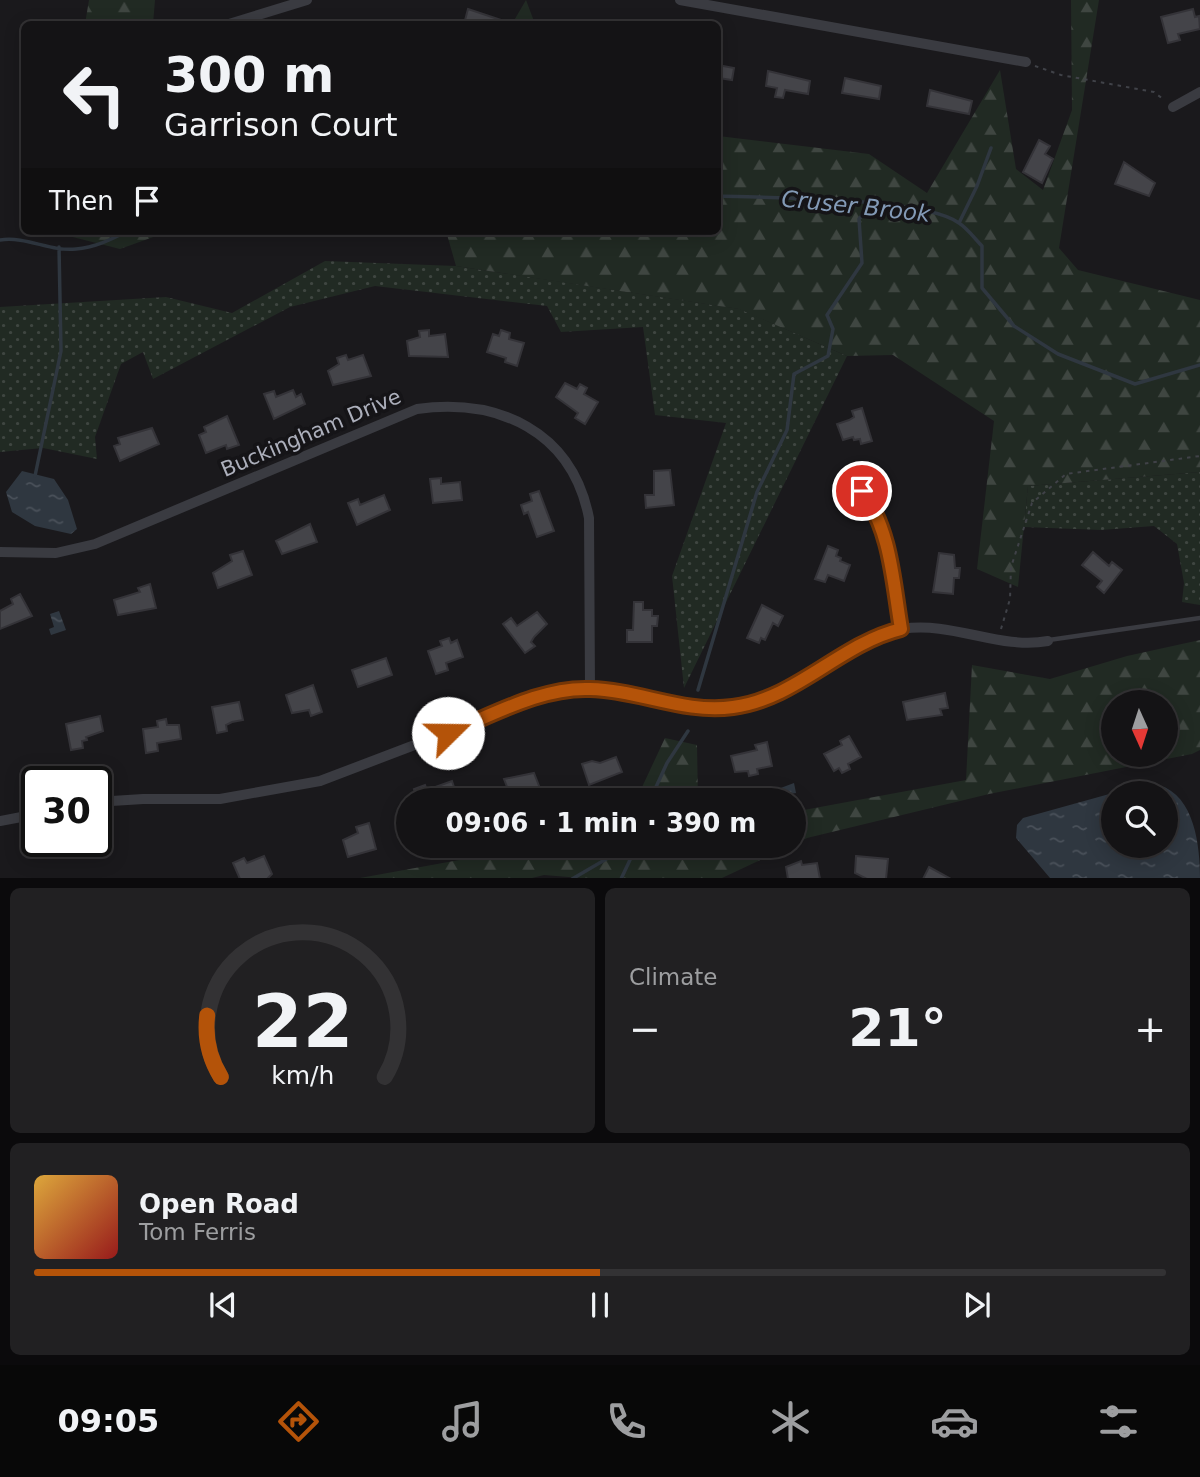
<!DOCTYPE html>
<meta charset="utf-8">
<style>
:root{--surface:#141315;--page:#212022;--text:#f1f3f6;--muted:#9d9ea0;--line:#333234;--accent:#b45309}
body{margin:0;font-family:"DejaVu Sans",sans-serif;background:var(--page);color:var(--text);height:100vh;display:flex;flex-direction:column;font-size:26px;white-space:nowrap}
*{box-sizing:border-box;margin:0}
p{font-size:23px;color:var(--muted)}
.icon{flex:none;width:38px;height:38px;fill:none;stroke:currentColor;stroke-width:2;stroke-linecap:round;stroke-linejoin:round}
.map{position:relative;height:878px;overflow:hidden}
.drawer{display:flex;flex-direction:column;gap:10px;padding:10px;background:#0b0a0c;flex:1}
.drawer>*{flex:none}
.guide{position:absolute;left:21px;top:21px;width:700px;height:214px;border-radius:10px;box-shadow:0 4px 18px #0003,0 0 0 2px var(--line);background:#141315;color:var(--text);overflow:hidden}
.needle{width:46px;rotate:177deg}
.fabs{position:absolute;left:1101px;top:690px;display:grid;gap:14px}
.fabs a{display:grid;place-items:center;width:77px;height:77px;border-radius:50%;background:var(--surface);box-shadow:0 4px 18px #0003,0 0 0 2px var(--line);font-size:35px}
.speed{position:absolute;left:21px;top:766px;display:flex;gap:14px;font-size:35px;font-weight:700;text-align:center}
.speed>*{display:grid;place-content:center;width:91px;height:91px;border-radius:50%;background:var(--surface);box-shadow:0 4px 18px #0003,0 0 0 2px var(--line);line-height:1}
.speed .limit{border:4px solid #111;border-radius:10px;background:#fff;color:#111}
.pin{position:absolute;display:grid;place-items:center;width:60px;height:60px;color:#fff;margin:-30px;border:4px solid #fff;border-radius:50%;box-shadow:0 2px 7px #0007}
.me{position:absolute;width:77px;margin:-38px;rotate:68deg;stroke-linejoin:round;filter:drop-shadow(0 0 5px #0008)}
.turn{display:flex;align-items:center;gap:24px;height:147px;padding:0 28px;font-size:32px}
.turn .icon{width:91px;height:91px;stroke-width:2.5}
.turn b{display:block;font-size:49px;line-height:60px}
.then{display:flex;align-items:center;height:66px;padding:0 28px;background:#0003;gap:14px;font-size:26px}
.big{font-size:52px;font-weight:800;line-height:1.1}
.drawer .card{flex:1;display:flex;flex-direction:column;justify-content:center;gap:10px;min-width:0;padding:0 24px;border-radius:10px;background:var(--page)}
.drawer .dial{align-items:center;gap:0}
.dial svg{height:182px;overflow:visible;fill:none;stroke:var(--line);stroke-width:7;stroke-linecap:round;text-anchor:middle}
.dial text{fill:var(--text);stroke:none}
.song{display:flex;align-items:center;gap:21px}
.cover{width:84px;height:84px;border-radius:10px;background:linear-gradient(135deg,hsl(40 70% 55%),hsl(0 70% 35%))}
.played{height:7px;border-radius:4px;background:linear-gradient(90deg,var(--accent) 50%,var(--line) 50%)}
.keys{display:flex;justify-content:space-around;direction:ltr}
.heat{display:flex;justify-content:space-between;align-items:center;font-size:38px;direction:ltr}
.drawer .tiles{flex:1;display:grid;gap:10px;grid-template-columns:1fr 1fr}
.card:last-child{grid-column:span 2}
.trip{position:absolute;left:396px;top:788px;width:410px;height:70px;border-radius:35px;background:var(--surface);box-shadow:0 4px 18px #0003,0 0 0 2px var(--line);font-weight:800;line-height:70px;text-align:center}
.tabs{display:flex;height:112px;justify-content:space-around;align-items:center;background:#080808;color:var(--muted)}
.tabs .icon{width:49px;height:49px}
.tabs .active{color:var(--accent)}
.tabs b{font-size:32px;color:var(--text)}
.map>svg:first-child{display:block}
</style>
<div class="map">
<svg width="1200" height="879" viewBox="0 0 1200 879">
<defs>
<pattern id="grass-dots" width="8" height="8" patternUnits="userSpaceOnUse" patternTransform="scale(1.75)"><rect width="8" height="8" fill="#212a23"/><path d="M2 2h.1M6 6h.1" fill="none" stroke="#3f4641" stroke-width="1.8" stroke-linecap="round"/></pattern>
<pattern id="forest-firs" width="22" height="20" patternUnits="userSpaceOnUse" patternTransform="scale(1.75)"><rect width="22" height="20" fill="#212a23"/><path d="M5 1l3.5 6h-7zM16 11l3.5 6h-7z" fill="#3f4641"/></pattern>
<pattern id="water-ripples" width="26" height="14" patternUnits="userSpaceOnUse" patternTransform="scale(1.75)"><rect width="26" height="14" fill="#2f3740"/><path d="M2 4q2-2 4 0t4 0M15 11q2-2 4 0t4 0" fill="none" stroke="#4a515a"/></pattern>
</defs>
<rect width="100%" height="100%" fill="#1a191c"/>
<path fill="url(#grass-dots)" d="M 325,261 L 456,266 L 740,309 L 847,356 L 684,688 L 672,576 L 726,423 L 655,415 L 643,327 L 561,332 L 547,306 L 375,286 L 290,307 L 153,379 L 143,352 L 121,364 L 95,437 L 97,459 L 43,448 L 0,452 L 0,307 L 166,297 L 232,313 Z
M 1200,472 L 1200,605 L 1182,602 L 1184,583 L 1177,544 L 1154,526 L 1101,530 L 1024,527 L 1028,486 Z"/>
<path fill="url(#forest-firs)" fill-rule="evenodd" d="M 89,0 L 155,0 L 153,24 L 85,24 Z
M 526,0 L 535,24 L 512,24 Z
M 1071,0 L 1099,0 L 1059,248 L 1078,270 L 1200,300 L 1200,472 L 1028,486 L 1018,587 L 977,569 L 994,421 L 893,355 L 847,356 L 739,309 L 456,266 L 446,231 L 718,231 L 718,136 L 869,154 L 927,193 L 1000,70 L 1016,169 L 1043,190 L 1072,110 Z
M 49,231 L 170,231 L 120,249 Z
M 1200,640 L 1200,750 L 1192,754 L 989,794 L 807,838 L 793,845 L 793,812 L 966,780 L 972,665 L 1050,679 L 1127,656 ZM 1113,702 L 1166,702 L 1166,754 L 1113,754 Z
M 665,738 L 697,745 L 698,800 L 636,800 Z
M 541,845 L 792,845 L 722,878 L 593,879 L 544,875 L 528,879 L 360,878 Z"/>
<path fill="url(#water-ripples)" d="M 22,471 L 54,479 L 68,500 L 77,529 L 71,534 L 35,526 L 12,512 L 6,492 Z
M 59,611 L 66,630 L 51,635 L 49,629 L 54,627 L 50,614 Z
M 794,783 L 796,793 L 772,797 L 770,792 Z
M 1159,785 C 1195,796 1200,847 1200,878 L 1050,878 L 1016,838 L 1017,825 L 1023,818 L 1113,793 L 1113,845 L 1166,845 L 1166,793 L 1115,793 Z"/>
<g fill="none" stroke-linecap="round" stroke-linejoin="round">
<path stroke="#2f3740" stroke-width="3.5" d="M 718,196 C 767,198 923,197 959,223 C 968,229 975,239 982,246 L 982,288 L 1014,326 L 1058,354 L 1135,384 L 1200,365
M 959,223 L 977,186 L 991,148
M 0,240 C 27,236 50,252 76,249 C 94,248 112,239 128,231
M 35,476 L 61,351 L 59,247
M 698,690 L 757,492 L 787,430 L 794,374 L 828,356 L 833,329 L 827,315 L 862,263 L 859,219 L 872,204
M 650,800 L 667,763 L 688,731
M 572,879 L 620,851 L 635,848
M 621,879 L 637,845"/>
</g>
<path fill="#444449" stroke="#343338" stroke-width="2" d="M 468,9 L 504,21 L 504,24 L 464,24 Z
M 1193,9 L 1195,17 L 1199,16 L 1200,29 L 1178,34 L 1180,40 L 1168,43 L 1161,17 Z
M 718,65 L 734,68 L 732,80 L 718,78 Z
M 768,71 L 810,81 L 808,94 L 785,90 L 783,98 L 775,97 L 777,88 L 766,86 Z
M 845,78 L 881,86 L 879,99 L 842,93 Z
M 930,90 L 972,101 L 969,114 L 927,106 Z
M 1039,140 L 1050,146 L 1045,154 L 1053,159 L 1042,183 L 1023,172 Z
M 1124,162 L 1155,183 L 1149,196 L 1115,184 Z
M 429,330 L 429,336 L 445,334 L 448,357 L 409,356 L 407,341 L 420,337 L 419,331 Z
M 501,330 L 510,333 L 509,339 L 524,343 L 517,366 L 505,362 L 506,358 L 487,352 L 493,334 L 499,336 Z
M 346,355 L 348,360 L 363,355 L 371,376 L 333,385 L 328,371 L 339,364 L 337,358 Z
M 565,383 L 577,389 L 580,384 L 587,388 L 584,394 L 598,402 L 585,424 L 575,418 L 578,413 L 556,397 Z
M 293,390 L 296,397 L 301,394 L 305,404 L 274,419 L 264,394 L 274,391 L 276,397 Z
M 862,408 L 872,441 L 861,444 L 860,439 L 854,440 L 853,437 L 843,440 L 837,424 L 849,420 L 854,417 L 852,411 Z
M 227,416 L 239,445 L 227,449 L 226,445 L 206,453 L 199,435 L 206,432 L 204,427 Z
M 152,428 L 159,444 L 120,461 L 114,446 L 120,444 L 118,438 Z
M 670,470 L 674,505 L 646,508 L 645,495 L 654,495 L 654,471 Z
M 441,478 L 441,484 L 460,482 L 462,500 L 433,503 L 430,479 Z
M 539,491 L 554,531 L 537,537 L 528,512 L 524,514 L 521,505 L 532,501 L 530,494 Z
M 384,495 L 390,510 L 357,525 L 348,503 L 358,499 L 360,505 Z
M 310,524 L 317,542 L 282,554 L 276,541 Z
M 828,546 L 838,550 L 836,556 L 841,558 L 840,561 L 850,565 L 844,581 L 828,575 L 825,582 L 815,579 Z
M 243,551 L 252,575 L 218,588 L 213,573 L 232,561 L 230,555 Z
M 1093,552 L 1109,566 L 1112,562 L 1122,570 L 1104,593 L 1097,587 L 1102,581 L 1082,565 Z
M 939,553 L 954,555 L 955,568 L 960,568 L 959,578 L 954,578 L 953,594 L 933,592 Z
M 150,584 L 156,608 L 118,615 L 114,600 L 140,592 L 138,588 Z
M 20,594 L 32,616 L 0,629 L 0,611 L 13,604 L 11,599 Z
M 634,602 L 643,602 L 643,610 L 652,610 L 652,616 L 658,616 L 657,626 L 652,626 L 652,642 L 627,642 L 627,630 L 633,630 Z
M 762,605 L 783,616 L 778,626 L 773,623 L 765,640 L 761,638 L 759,643 L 747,638 Z
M 537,612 L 547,624 L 534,637 L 531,642 L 535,646 L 525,653 L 503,624 L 511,618 L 517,626 Z
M 449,638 L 451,643 L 457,640 L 463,657 L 446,663 L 448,670 L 436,674 L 428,651 L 442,646 L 440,641 Z
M 386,658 L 392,675 L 358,687 L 352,670 Z
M 313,685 L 322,712 L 311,716 L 309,710 L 292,713 L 286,695 Z
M 945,693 L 948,708 L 940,709 L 942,715 L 907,720 L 903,702 Z
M 239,702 L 243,720 L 232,722 L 226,725 L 227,731 L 217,733 L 212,707 Z
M 100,716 L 103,731 L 86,737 L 87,740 L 82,741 L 83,748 L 71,750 L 66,724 Z
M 166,719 L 167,725 L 179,725 L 181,739 L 157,743 L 158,751 L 146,753 L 143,729 L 158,727 L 157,721 Z
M 849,736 L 861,757 L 848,764 L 850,769 L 842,773 L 839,768 L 834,771 L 824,754 L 842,745 L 840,741 Z
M 767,742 L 772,766 L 757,769 L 758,774 L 749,776 L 748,771 L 735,772 L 731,756 L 757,750 L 755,745 Z
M 616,757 L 622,772 L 589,785 L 582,764 L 592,761 L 600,763 Z
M 534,773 L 541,791 L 536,793 L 538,798 L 528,800 L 527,796 L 512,800 L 504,779 Z
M 452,781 L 455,790 L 449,792 L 451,800 L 418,800 L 414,789 L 425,785 L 427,790 Z
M 369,823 L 376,849 L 348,857 L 343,840 L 358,833 L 356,827 Z
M 264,856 L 272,874 L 267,879 L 240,879 L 233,863 L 244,858 L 247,863 Z
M 856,856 L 888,859 L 886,879 L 867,879 L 855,873 Z
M 801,861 L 802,865 L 817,863 L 820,879 L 788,879 L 786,867 Z
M 929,867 L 951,879 L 923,879 Z"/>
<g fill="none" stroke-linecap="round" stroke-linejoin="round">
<path stroke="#404248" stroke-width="2" stroke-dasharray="3.5 5" stroke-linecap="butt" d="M 1035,66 L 1061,75 L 1154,92 L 1164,100
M 1001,629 L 1010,599 L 1011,567 L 1032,503 L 1066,474 L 1200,456"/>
<path stroke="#3a3b41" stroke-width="4.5" d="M 1049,640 L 1200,618"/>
<path stroke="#3a3b41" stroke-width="10" d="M 680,0 L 1026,62
M 229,24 L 307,0
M 1173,107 L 1200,92
M 862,491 C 891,530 893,582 901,629
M 0,552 L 56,553 L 95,544 L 417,409 C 499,398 572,431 589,518 L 590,688
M 96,802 L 143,799 L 220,799 L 320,781 L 551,693 C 580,690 607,689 636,694 C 673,702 706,714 745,705 C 802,692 843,638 902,629 C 953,621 999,650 1048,641
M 0,821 L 37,814"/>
</g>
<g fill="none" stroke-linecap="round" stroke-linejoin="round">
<g stroke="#753606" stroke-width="18">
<path id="route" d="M 448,733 C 493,715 541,687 590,689 C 639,690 684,714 733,707 C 796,699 840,644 901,629 C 893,582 891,530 862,491"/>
</g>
<use href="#route" stroke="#b45309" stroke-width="12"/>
</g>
<g text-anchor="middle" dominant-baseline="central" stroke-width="7" stroke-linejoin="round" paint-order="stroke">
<g font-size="21" fill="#acafbb" stroke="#151417">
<text transform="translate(311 433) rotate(-23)">Buckingham Drive</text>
</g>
<g font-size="23" font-style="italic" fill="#839ab6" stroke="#151417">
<text transform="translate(856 206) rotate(6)">Cruser Brook</text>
</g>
</g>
</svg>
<div class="fabs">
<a><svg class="needle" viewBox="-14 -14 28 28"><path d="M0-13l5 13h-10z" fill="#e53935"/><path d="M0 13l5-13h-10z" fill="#9d9ea0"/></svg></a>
<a><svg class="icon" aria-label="search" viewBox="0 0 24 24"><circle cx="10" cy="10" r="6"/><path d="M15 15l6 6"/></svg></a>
</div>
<div class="speed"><div class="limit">30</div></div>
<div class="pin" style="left:862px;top:491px;background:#d93025"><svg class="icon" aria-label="arrive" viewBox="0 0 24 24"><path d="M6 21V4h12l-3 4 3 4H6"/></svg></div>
<svg class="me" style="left:448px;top:733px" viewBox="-20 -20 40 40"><circle r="19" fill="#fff"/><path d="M0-13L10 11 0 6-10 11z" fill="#b45309"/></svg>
<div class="trip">09:06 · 1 min · 390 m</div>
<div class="guide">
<div class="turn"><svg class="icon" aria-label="left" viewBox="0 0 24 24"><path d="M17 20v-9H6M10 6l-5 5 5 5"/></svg><div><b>300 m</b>Garrison Court</div></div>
<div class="then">Then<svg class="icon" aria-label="arrive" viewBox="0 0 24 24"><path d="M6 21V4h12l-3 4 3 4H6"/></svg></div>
</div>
</div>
<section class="drawer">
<div class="tiles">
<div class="card dial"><svg viewBox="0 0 100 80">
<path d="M14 69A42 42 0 1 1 86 69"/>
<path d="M14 69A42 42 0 0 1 8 42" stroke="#b45309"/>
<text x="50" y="56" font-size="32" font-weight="700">22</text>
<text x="50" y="72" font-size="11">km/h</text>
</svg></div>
<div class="card"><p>Climate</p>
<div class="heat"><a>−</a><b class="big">21°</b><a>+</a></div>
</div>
<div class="card">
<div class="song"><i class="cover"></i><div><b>Open Road</b><p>Tom Ferris</p></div></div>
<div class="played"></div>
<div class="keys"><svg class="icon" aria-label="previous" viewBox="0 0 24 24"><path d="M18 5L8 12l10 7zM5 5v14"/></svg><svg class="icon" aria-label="pause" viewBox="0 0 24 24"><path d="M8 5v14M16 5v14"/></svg><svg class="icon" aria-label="next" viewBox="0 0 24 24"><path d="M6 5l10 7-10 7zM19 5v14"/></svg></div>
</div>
</div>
</section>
<nav class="tabs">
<b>09:05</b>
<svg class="icon active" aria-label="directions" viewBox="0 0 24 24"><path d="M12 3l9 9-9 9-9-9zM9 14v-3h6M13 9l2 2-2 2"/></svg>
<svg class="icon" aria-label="music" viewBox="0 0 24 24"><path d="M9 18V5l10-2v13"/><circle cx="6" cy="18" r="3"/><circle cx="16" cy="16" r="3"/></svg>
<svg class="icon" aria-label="phone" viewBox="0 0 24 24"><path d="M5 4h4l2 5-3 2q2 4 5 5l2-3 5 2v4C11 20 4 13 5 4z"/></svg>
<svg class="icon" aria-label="climate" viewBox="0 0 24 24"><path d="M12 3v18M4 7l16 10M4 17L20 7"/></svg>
<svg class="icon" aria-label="car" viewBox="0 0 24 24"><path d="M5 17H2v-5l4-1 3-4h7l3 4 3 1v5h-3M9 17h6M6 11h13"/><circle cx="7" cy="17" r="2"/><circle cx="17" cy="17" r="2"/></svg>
<svg class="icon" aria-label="filters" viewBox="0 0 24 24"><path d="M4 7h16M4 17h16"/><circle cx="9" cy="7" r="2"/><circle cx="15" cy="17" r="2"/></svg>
</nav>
